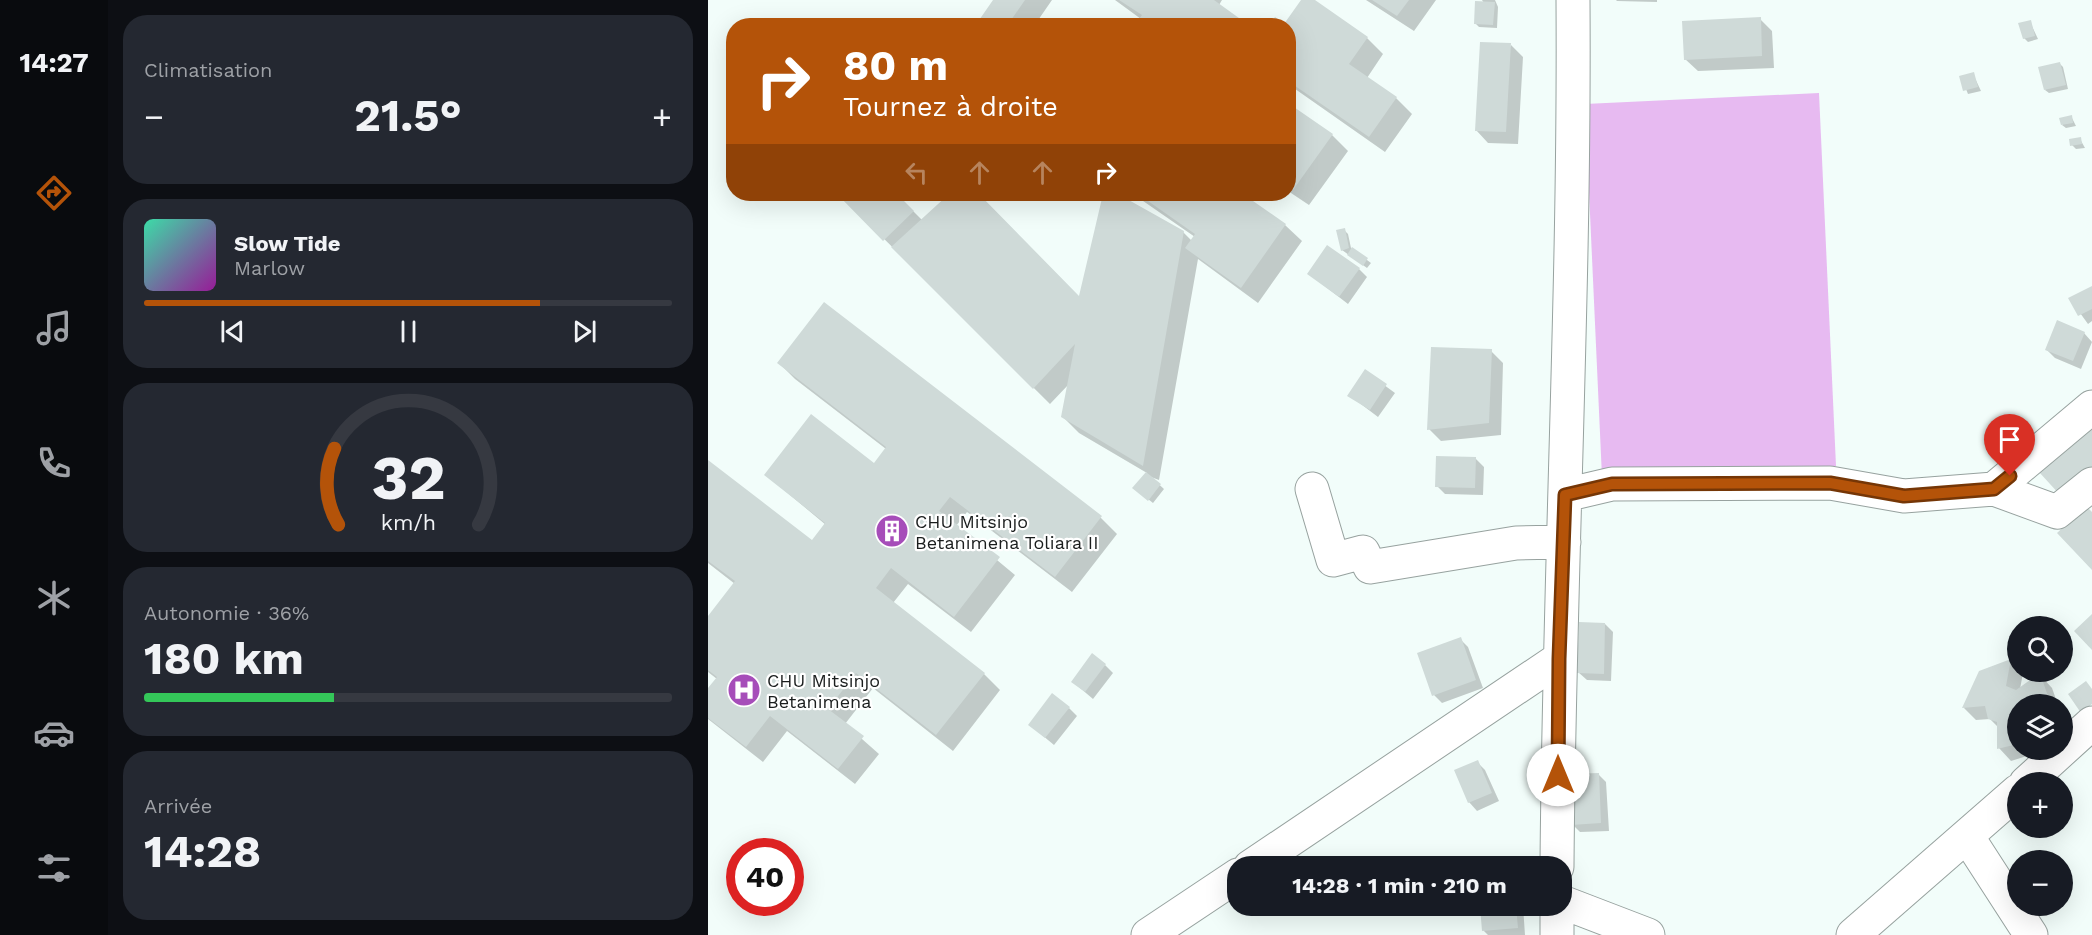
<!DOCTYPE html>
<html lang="fr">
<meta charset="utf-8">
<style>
:root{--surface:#171b24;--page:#242831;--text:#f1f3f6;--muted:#9ea1a6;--line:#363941;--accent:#b45309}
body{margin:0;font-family:"Work Sans",sans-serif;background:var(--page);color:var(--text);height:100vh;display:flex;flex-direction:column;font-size:22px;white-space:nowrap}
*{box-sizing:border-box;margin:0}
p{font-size:20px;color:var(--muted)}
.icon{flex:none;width:33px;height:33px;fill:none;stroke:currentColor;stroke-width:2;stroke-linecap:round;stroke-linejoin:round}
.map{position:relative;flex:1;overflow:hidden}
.drawer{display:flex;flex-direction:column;gap:15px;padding:15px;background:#0d0f14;width:600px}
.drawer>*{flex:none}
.hud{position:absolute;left:18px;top:18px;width:570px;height:183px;border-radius:24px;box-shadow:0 6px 24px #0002;background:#b45309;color:#fff;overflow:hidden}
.tools{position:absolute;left:1299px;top:616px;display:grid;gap:12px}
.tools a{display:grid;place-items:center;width:66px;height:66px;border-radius:50%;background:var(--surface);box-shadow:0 6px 24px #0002;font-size:30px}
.speed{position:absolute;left:18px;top:838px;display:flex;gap:12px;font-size:30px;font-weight:700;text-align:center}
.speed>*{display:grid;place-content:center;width:78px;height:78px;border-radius:50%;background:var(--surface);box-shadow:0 6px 24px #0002;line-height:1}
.speed .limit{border:9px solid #d22;background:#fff;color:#111}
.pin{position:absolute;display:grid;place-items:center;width:51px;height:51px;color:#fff;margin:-62px -26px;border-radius:50% 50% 50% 0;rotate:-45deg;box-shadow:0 0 6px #0007}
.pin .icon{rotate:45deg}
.me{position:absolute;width:66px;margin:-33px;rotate:0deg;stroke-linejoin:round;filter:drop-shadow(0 0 4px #0008)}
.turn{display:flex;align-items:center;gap:21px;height:126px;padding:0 18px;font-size:27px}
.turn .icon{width:78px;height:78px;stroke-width:2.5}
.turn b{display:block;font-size:42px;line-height:51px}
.lanes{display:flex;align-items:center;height:57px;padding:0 18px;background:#0003;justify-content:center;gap:30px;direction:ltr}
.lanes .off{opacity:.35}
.big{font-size:45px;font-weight:700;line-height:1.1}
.drawer .widget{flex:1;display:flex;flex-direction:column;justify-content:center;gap:9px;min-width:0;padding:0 21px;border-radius:24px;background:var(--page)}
.drawer .dial{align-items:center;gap:0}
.dial svg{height:156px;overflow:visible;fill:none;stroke:var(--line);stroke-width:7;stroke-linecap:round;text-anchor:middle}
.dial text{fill:var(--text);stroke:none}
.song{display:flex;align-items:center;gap:18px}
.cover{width:72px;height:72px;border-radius:9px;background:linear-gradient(135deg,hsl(160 70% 55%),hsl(300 70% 35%))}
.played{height:6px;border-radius:3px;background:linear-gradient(90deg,var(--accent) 75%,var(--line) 75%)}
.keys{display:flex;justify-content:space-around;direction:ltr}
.heat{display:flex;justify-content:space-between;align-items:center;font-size:33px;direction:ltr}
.charge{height:9px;border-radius:4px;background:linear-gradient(90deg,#34c759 36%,var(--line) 0)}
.trip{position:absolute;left:519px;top:856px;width:345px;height:60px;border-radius:24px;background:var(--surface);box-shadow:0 6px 24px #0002;font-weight:700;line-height:60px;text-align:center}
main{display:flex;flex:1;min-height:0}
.tabs{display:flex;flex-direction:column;width:108px;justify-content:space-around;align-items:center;background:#090b0e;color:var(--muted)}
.tabs .icon{width:42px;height:42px}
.tabs .active{color:var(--accent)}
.tabs b{font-size:27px;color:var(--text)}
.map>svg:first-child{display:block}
</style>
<main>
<nav class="tabs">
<b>14:27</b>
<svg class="icon active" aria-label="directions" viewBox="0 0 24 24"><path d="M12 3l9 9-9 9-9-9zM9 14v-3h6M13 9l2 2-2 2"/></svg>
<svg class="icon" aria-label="music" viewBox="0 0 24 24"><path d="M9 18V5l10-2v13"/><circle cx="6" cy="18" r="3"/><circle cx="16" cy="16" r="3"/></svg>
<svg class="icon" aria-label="phone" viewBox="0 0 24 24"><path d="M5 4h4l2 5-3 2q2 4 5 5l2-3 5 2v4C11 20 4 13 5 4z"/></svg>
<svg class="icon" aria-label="climate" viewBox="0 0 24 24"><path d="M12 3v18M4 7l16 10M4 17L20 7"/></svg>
<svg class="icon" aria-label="car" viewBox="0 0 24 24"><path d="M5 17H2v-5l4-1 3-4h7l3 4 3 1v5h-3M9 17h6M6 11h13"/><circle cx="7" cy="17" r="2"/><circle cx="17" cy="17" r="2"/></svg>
<svg class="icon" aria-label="filters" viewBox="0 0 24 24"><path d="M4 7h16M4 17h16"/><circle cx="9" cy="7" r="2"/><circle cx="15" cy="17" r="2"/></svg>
</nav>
<section class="drawer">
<div class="widget"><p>Climatisation</p>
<div class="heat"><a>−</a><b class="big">21.5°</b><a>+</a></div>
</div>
<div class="widget">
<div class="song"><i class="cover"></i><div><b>Slow Tide</b><p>Marlow</p></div></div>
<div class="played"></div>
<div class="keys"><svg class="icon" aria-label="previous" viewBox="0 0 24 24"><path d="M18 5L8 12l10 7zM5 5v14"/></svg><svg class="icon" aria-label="pause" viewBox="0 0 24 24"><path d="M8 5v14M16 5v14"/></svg><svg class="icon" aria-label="next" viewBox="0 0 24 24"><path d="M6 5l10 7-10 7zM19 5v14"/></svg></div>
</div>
<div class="widget dial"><svg viewBox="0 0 100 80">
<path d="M14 69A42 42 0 1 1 86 69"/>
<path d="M14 69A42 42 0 0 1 12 30" stroke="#b45309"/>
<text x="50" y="56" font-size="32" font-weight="700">32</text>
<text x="50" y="72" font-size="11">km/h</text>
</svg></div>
<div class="widget"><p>Autonomie · 36%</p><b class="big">180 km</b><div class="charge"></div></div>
<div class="widget"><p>Arrivée</p><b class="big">14:28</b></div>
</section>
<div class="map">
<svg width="1384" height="935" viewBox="0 0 1384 935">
<rect width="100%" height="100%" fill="#f2fdfa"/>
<path fill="#e7baf1" d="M 1111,93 L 1128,466 L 894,477 L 877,104 Z"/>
<path fill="#0003" d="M 287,0 L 344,0 L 326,26 L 269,26 Z
M 407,0 L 514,0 L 511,5 L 433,19 Z
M 595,0 L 605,0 L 659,38 L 675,54 L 659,78 L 688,98 L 704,114 L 677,152 L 580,84 L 580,26 Z
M 658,0 L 728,0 L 706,31 Z
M 774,0 L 787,0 L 790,7 L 789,28 L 771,27 L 767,23 L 776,3 Z
M 908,0 L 949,0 L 949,2 L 909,1 Z
M 1052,19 L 1064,31 L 1066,68 L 990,71 L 977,59 Z
M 1322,22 L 1330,39 L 1320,42 L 1316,38 Z
M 803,45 L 815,57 L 810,144 L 780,143 L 768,130 Z
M 1351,63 L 1355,67 L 1360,89 L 1341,93 L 1337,90 Z
M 1265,74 L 1273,91 L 1260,94 L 1253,77 Z
M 580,105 L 624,135 L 640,151 L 601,205 L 580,191 Z
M 1363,116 L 1368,126 L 1358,128 L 1354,125 Z
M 1372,139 L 1377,148 L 1368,149 L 1364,145 Z
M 131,194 L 188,194 L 214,220 L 243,194 L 270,194 L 372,298 L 396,194 L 407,194 L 475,232 L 484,241 L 487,237 L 425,194 L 544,194 L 542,200 L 577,225 L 594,241 L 550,303 L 490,259 L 451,480 L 443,477 L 456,489 L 445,503 L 430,491 L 439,473 L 371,433 L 355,417 L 361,384 L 342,404 Z
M 636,230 L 640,234 L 643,248 L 663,263 L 659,268 L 634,250 Z
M 651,269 L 659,277 L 640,304 L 601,274 Z
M 1384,287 L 1384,321 L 1380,324 L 1362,299 Z
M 116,305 L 393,518 L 409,534 L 364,592 L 259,512 L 248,526 L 307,575 L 263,632 L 200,584 L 185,603 L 276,674 L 292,690 L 245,751 L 165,688 L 137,724 L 171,754 L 147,784 L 79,731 L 55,762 L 0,719 L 0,691 L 9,679 L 0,672 L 0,618 L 27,584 L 0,563 L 0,462 L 105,542 L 118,525 L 58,475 L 166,465 L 178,449 L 87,379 L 71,363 Z
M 1376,333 L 1384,342 L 1373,369 L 1347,358 L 1338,349 Z
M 783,351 L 795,363 L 793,435 L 733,441 L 721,429 Z
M 657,371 L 687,393 L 670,417 L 641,395 Z
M 767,458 L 776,467 L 775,495 L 737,494 L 729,486 Z
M 897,624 L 905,632 L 903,681 L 879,680 L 870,672 Z
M 752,639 L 760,647 L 775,688 L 734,703 L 726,695 Z
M 1303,661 L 1310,667 L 1310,672 L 1315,673 L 1312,689 L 1332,675 L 1344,688 L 1350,705 L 1310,705 L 1310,750 L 1338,750 L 1303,761 L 1291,748 L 1291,728 L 1282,719 L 1268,720 L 1256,708 L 1272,672 Z
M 397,665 L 405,673 L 385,699 L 365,682 Z
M 361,708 L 369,716 L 346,745 L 322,725 Z
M 769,762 L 777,770 L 791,801 L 769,811 L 761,802 Z
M 890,774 L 898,782 L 901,831 L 872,832 L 864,824 Z
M 774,906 L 815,906 L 817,935 L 780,935 L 775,930 Z"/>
<path fill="#cfdad8" d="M 285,0 L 317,0 L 301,23 L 304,26 L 267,26 Z
M 411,0 L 506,0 L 542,26 L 426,26 L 434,15 Z
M 593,0 L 607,0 L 660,37 L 641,64 L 689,97 L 661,137 L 580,81 L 580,26 L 561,26 L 567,17 L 576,24 Z
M 664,0 L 701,0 L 689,16 Z
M 767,1 L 787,2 L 785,25 L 766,24 Z
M 1053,17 L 1054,56 L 976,60 L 974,21 Z
M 1323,20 L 1327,36 L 1315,39 L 1310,23 Z
M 772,42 L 803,43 L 798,132 L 767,131 Z
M 1352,62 L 1358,85 L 1336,90 L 1330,67 Z
M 1266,72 L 1270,87 L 1255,91 L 1251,76 Z
M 580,103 L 625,134 L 585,190 L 580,187 Z
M 1364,115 L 1365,123 L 1353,125 L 1351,118 Z
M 1373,137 L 1374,144 L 1362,146 L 1361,139 Z
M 129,194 L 189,194 L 206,211 L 175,241 Z
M 241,194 L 271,194 L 371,296 L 395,194 L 410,194 L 476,231 L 435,466 L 353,417 L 367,344 L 325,389 L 183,247 Z
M 430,194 L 535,194 L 578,224 L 533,288 L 477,248 L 487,234 Z
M 637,228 L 641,248 L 633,251 L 628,230 Z
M 619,245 L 652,268 L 631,297 L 599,274 Z
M 644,247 L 660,258 L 655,266 L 639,255 Z
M 1384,286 L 1384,309 L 1370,316 L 1360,298 Z
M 116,302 L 394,516 L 347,577 L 242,497 L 231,511 L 292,557 L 246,617 L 183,568 L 168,588 L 277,673 L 228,735 L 148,673 L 120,709 L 156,736 L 130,769 L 62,716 L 38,747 L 0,718 L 0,688 L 9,677 L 0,670 L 0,616 L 27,581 L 0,561 L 0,460 L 104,540 L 117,523 L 56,475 L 103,414 L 166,463 L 178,447 L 69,363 Z
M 1349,320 L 1377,332 L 1365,361 L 1337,350 Z
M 723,347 L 784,349 L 781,423 L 719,430 Z
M 657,369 L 679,384 L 662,410 L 639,396 Z
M 1384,423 L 1384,467 L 1353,496 L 1331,472 Z
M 728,456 L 768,457 L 767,488 L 727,487 Z
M 438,472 L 453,484 L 440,501 L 424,488 Z
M 1378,506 L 1384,512 L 1384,570 L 1349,533 Z
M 1384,614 L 1384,650 L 1366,631 Z
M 871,622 L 897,623 L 896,674 L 869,673 Z
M 753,637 L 768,680 L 724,696 L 709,653 Z
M 384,653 L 398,664 L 377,692 L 363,682 Z
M 1303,659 L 1298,686 L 1308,690 L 1332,673 L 1343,705 L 1310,705 L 1310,744 L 1289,749 L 1289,722 L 1280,719 L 1277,706 L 1254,708 L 1271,671 Z
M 1378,681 L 1384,689 L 1384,704 L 1373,713 L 1360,694 Z
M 344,693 L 362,707 L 337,738 L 320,725 Z
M 770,760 L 784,793 L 760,803 L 746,770 Z
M 891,773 L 893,823 L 863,825 L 860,774 Z
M 772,906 L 808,906 L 810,928 L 774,931 Z"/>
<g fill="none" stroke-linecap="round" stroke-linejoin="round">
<g stroke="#97a29f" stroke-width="35">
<path id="minor" d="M 604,489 L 625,560 L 655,552 L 662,567 L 808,543 L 856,542
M 1286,489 L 1349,512 L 1384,484
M 857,495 L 904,484 L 1122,483 L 1196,496 L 1286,489 L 1384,407
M 1318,783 L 1384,723
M 1259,836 L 1323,935
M 542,867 L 851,659
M 849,867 C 851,578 867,289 865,0
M 854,902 L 940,935
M 849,906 L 849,935
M 440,935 L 530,875
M 1145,935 L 1310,791"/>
</g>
<use href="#minor" stroke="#fff" stroke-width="33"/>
</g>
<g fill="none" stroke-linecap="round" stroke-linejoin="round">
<g stroke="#753606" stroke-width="15">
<path id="route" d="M 850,775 L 851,659 L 857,495 L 904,484 L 1122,483 L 1196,496 L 1286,489 L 1302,476"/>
</g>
<use href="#route" stroke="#b45309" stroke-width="10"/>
</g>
<defs>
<g id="building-disc" transform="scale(1.725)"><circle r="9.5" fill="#a64db9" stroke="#fff"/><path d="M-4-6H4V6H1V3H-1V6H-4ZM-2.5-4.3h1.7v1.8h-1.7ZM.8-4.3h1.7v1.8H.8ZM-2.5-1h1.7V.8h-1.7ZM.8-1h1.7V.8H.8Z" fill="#fff"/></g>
<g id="hospital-disc" transform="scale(1.725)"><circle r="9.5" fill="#a64db9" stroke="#fff"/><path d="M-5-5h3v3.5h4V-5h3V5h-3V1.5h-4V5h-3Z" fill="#fff"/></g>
</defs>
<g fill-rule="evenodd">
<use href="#building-disc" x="184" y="531"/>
<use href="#hospital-disc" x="36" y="690"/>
</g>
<g text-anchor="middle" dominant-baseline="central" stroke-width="4.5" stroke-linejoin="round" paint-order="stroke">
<g font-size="18" fill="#1a1d1d" stroke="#fff" text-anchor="start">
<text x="207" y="521">CHU Mitsinjo<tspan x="207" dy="21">Betanimena Toliara II</tspan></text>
<text x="59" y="680">CHU Mitsinjo<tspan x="59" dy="21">Betanimena</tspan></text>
</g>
</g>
</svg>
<div class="tools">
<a><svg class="icon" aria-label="search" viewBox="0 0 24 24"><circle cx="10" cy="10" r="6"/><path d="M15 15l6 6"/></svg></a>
<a><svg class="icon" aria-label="layers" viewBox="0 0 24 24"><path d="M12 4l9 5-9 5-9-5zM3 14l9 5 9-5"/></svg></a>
<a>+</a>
<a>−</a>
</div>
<div class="speed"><div class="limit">40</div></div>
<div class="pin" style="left:1302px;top:476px;background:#d93025"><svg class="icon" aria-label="arrive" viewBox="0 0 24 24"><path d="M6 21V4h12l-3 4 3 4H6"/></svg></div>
<svg class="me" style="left:850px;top:775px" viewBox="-20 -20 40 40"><circle r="19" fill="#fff"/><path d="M0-13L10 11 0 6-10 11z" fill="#b45309"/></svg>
<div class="trip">14:28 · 1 min · 210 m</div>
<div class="hud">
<div class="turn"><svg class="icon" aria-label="right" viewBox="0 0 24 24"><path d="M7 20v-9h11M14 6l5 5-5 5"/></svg><div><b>80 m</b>Tournez à droite</div></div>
<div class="lanes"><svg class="icon off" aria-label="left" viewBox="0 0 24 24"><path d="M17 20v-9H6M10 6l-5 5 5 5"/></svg><svg class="icon off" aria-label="ahead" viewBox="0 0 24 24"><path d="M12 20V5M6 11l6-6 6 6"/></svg><svg class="icon off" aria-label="ahead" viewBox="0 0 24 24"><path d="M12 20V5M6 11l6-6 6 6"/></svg><svg class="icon" aria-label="right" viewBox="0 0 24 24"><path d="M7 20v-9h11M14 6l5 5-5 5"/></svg></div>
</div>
</div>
</main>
